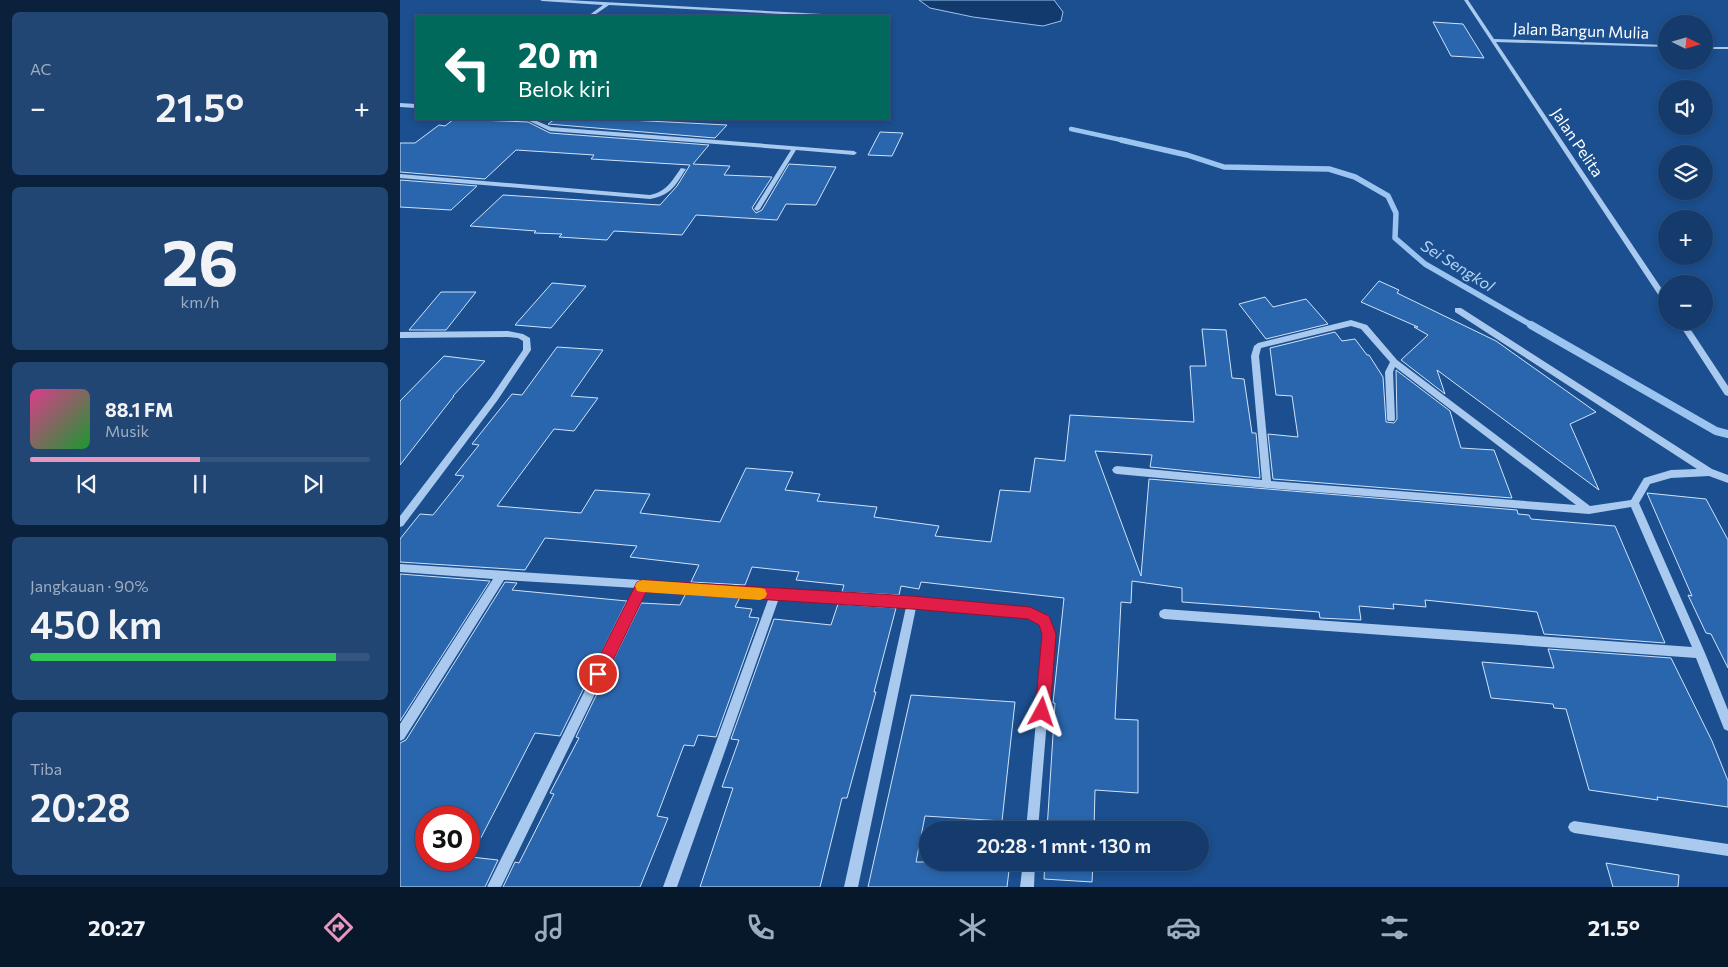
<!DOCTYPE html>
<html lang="id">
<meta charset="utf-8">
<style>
:root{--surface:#143b6b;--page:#214673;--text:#f1f3f6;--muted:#9dadc1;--line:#33557e;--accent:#e797bd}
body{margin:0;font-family:Commissioner,sans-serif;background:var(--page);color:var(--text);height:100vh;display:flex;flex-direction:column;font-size:19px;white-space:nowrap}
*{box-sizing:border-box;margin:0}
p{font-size:16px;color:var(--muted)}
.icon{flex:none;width:28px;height:28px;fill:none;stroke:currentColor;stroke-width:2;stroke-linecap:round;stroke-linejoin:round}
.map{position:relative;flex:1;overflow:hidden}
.side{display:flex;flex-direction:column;gap:12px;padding:12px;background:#0b203b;width:400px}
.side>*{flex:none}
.guide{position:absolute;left:15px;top:15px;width:475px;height:105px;border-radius:0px;box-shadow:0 2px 8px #0003,0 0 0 1px var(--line);background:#00695c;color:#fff;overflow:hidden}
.needle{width:32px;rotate:95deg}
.buttons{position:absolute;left:1258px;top:15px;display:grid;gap:10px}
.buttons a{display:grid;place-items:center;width:55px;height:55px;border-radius:50%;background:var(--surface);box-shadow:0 2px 8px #0003,0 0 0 1px var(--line);font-size:25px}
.speed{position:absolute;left:15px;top:806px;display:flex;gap:10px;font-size:25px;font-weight:700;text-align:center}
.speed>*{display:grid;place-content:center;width:65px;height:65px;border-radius:50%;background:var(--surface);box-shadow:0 2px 8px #0003,0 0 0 1px var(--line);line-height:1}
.speed .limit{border:8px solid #d22;background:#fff;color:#111}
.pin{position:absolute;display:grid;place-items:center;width:42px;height:42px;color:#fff;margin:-21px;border:2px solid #fff;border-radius:50%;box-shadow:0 1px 5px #0007}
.me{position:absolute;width:55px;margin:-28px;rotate:5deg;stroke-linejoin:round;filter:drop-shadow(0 0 4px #0008)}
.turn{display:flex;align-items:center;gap:18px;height:105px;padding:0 20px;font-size:22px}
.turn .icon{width:65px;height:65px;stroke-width:2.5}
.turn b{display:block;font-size:35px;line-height:42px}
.big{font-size:38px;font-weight:600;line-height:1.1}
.side .widget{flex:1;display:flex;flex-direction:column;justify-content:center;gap:8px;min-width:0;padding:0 18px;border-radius:8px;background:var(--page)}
.side .dial{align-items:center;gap:0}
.dial b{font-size:65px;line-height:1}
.song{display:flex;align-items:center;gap:15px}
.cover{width:60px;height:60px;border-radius:8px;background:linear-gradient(135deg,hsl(330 70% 55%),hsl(130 70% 35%))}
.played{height:5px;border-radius:2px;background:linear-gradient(90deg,var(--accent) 50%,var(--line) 50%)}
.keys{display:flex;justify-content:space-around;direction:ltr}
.heat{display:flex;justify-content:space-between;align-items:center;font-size:28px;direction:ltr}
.charge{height:8px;border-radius:4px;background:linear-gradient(90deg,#34c759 90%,var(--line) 0)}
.trip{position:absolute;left:519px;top:821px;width:290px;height:50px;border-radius:25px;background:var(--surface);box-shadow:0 2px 8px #0003,0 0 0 1px var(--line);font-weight:600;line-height:50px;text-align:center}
.menu{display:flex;height:80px;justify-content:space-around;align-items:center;background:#08182b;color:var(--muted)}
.menu .icon{width:35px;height:35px}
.menu .selected{color:var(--accent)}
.menu b{font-size:22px;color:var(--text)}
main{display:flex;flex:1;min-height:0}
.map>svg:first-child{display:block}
</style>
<main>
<section class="side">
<div class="widget"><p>AC</p>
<div class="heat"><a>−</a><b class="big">21.5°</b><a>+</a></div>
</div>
<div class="widget dial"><b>26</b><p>km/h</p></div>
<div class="widget">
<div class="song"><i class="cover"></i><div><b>88.1 FM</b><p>Musik</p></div></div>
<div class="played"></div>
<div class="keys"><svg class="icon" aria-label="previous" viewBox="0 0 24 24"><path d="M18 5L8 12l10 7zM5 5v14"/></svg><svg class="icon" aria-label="pause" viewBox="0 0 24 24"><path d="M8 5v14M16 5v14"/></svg><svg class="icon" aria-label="next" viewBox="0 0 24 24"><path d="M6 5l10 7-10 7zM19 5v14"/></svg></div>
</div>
<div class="widget"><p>Jangkauan · 90%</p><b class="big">450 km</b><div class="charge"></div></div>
<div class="widget"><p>Tiba</p><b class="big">20:28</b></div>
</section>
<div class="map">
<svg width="1328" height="887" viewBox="0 0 1328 887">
<rect width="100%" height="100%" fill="#1b4f8f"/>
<path fill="#123a6d" stroke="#9cc4f0" d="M 519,0 L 654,0 L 663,12 L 661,21 L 643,26 L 573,17 L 530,8 Z"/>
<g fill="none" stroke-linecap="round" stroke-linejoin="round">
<path stroke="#9cc4f0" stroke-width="4.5" d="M 671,129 L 726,141"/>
<path stroke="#9cc4f0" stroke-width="5.5" d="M 721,140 L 787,155 L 824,167 L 929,169 L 955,177 L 988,196 L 996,213 L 995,238 L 1025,264 L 1133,326"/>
<path stroke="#9cc4f0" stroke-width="8" d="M 1131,325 L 1316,431 L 1328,434"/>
</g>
<path fill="#2a66ad" stroke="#cfe3fa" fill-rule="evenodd" d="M 1033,22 L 1063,24 L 1084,58 L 1051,56 Z
M 54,119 L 128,122 L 150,133 L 309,145 L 293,164 L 330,166 L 324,175 L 372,177 L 352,208 L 356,213 L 362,210 L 389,164 L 436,167 L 416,205 L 386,204 L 377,220 L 296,215 L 282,235 L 214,231 L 207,240 L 159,237 L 162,234 L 134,233 L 136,231 L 70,226 L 103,195 L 260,205 L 277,186 L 290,165 L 191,159 L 194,155 L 116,150 L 85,179 L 0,172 L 0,143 L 15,143 L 39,125 L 45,126 Z
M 155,119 L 209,119 L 327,125 L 315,138 L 148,124 Z
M 480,132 L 503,133 L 492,156 L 468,155 Z
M 0,180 L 77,186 L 51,210 L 0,207 Z
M 979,281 L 999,290 L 997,293 L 1096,341 L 1196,412 L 1170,424 L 1199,490 L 1037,370 L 1045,394 L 1001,360 L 1028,335 L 1014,327 L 1018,327 L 961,302 Z
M 152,283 L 186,286 L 151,328 L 115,325 Z
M 41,292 L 76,292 L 46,330 L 9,330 Z
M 865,297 L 873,307 L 906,299 L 928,324 L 866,339 L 839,304 Z
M 802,329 L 826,330 L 832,378 L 844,379 L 852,433 L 856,433 L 860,478 L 750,467 L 752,455 L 695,451 L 741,576 L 749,479 L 1117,510 L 1118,514 L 1129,515 L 1131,519 L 1215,526 L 1265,643 L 1144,634 L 1137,612 L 1092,607 L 1025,600 L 1026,607 L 993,604 L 994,609 L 959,606 L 961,620 L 920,618 L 919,612 L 782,602 L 782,588 L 732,581 L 731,603 L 721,602 L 715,719 L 738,720 L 738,793 L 695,790 L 694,830 L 647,830 L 655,703 L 653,703 L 664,598 L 521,582 L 519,589 L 501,586 L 499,595 L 442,592 L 444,585 L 396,580 L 399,572 L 352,567 L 345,585 L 291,582 L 299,565 L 230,557 L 237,546 L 145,538 L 125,570 L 0,562 L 0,539 L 20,514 L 33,515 L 64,476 L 55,475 L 79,445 L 72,444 L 112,394 L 122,395 L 157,347 L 203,350 L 171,396 L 198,398 L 174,431 L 154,429 L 97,506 L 181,513 L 195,490 L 250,494 L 240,513 L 320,522 L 346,468 L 393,472 L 385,490 L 420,494 L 417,501 L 477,507 L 474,517 L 539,526 L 535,536 L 591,542 L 600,490 L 630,492 L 635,458 L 665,461 L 670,415 L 794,422 L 790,366 L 806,366 Z
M 935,332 L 942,341 L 955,339 L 967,355 L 969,355 L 983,377 L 986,422 L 994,423 L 997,419 L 996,370 L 1050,411 L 1061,448 L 1094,450 L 1112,498 L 873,479 L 868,434 L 898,437 L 892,396 L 876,395 L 870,348 Z
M 44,356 L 85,361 L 53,396 L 54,396 L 0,465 L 0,401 Z
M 1247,493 L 1306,499 L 1328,540 L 1328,668 L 1311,634 L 1306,633 L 1288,595 L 1292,596 Z
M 0,574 L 90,581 L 0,721 Z
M 105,582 L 117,583 L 112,590 L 227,601 L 160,736 L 135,733 L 71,857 L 98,860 L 85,887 L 0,887 L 0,743 L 6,740 ZM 26,818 L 69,818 L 69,860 L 26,860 Z
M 286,593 L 340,597 L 335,607 L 352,609 L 349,617 L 359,618 L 316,737 L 298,735 L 294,746 L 284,745 L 257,816 L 268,818 L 240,887 L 103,887 L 115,862 L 119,863 L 154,794 L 150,793 L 179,738 L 176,737 L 241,603 L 280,605 Z
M 438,604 L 496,608 L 474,692 L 476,692 L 447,798 L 442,798 L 420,887 L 300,887 L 333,788 L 322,787 L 339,740 L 331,739 L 374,619 L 431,625 Z
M 1148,649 L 1271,658 L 1312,741 L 1328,781 L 1328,807 L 1257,797 L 1258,800 L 1189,790 L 1166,709 L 1154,708 L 1153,704 L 1091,698 L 1082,662 L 1154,668 Z
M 511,695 L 615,702 L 602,821 L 525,816 L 516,862 L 610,862 L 607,887 L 468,887 Z
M 645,862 L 693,862 L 692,882 L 644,879 Z
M 1206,863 L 1279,875 L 1278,887 L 1213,887 Z"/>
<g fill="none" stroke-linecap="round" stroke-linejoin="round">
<path fill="#a9c9ee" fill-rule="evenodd" d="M 140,0 L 167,0 L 422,14 L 424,15 L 420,16 L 209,5 L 193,16 L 188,16 L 203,5 L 142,1 Z
M 1064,0 L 1068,0 L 1094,39 L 1266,45 L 1266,47 L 1096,42 L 1266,295 L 1266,302 L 1263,302 Z
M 1304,47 L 1328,47 L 1328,49 L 1304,49 Z
M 0,103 L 16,104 L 16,108 L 0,107 Z
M 125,119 L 132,119 L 151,127 L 454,151 L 457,153 L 454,155 L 396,150 L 360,209 L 357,211 L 354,209 L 391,150 L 150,131 Z
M 281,168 L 286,169 C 275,186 271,195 250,199 L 0,178 L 0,174 L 250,195 C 266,192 272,181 281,168 Z
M 1055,308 L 1061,308 L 1312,469 L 1328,475 L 1328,483 L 1309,476 L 1271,478 L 1250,484 L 1239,503 L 1305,653 L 1328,710 L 1328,731 L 1324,729 L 1296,658 L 764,619 L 760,617 L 759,614 L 760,611 L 764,609 L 1292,647 L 1231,507 L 1189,514 L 867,488 L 717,474 L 714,473 L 712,470 L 714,467 L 717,466 L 862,480 L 851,356 L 854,346 L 858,343 L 951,320 L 967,325 L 997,360 L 1190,506 L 1231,500 L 1244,478 L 1271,470 L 1297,469 L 1055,312 ZM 951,326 L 961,329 L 990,362 L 985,372 L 987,419 L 988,421 L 994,421 L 995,419 L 993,372 L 995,367 L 1176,505 L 871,481 L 859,356 L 861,348 Z
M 1277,321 L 1285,321 L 1328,386 L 1328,396 L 1325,395 Z
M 108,331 L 123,334 L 130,338 L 131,350 L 97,401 L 3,526 L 0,527 L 0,516 L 91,397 L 123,350 L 123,341 L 118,338 L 108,337 L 0,338 L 0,332 Z
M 0,564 L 509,598 L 512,597 L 633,610 L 648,618 L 654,634 L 638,830 L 626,830 L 644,634 L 640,624 L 628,618 L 516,608 L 458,887 L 444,887 L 506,607 L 379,598 L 277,887 L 263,887 L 369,597 L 246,589 L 101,887 L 87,887 L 236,588 L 104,580 L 4,739 L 0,741 L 0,724 L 93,579 L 0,572 Z
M 1174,821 L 1328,844 L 1328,856 L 1174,833 L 1170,831 L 1168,827 L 1170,823 Z
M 623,862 L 635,862 L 634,887 L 620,887 Z"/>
</g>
<path fill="#e11d48" stroke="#92132f" d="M 242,580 L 512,596 L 630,607 L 649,616 L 656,634 L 650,712 L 647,718 L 642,720 L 637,718 L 635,712 L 642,634 L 639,625 L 628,619 L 512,609 L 246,592 L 204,679 L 198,681 L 193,679 L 191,674 L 193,669 L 237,582 Z"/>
<path fill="#f59e0b" d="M 242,580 L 360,588 L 365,589 L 367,594 L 365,598 L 360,600 L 242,592 L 237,591 L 235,586 L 237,582 Z"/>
<g text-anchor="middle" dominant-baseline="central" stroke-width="5" stroke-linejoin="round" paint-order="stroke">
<g font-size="16" fill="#fff" stroke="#1b4f8f">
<text transform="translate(1181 30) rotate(2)">Jalan Bangun Mulia</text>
<text transform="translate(1178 142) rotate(56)">Jalan Pelita</text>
</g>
<g font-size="16" font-style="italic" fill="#b5d3f5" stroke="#1b4f8f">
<text transform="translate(1058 265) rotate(32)">Sei Sengkol</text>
</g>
</g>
</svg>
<div class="buttons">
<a><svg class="needle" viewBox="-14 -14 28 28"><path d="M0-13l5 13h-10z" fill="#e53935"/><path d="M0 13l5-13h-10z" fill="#9dadc1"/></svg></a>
<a><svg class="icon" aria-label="sound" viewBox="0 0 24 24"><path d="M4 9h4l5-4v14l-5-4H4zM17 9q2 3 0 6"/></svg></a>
<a><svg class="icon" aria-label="layers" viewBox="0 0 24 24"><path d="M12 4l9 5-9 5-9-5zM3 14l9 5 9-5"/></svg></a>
<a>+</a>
<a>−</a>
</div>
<div class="speed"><div class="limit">30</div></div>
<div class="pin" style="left:198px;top:674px;background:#d93025"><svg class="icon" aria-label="arrive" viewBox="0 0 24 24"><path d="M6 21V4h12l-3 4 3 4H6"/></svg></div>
<svg class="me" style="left:642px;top:712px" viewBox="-20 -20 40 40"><path d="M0-17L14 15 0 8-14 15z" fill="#e11d48" stroke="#fff" stroke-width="4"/></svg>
<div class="trip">20:28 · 1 mnt · 130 m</div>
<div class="guide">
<div class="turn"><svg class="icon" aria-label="left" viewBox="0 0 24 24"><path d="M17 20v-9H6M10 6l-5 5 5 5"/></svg><div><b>20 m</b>Belok kiri</div></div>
</div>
</div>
</main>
<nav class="menu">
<b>20:27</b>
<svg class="icon selected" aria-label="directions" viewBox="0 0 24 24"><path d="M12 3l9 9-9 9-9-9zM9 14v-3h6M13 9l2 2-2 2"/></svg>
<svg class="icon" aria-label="music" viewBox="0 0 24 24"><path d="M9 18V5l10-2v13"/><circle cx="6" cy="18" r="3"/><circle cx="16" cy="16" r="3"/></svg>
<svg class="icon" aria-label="phone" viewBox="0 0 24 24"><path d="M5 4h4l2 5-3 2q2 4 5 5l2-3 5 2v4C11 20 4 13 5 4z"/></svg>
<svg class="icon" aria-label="climate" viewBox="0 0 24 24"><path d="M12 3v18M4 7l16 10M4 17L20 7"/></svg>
<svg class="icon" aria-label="car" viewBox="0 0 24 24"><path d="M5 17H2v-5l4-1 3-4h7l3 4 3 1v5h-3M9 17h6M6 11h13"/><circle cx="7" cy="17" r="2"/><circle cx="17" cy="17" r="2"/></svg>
<svg class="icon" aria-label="filters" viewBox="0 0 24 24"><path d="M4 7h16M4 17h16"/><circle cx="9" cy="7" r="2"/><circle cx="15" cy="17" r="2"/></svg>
<b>21.5°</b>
</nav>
